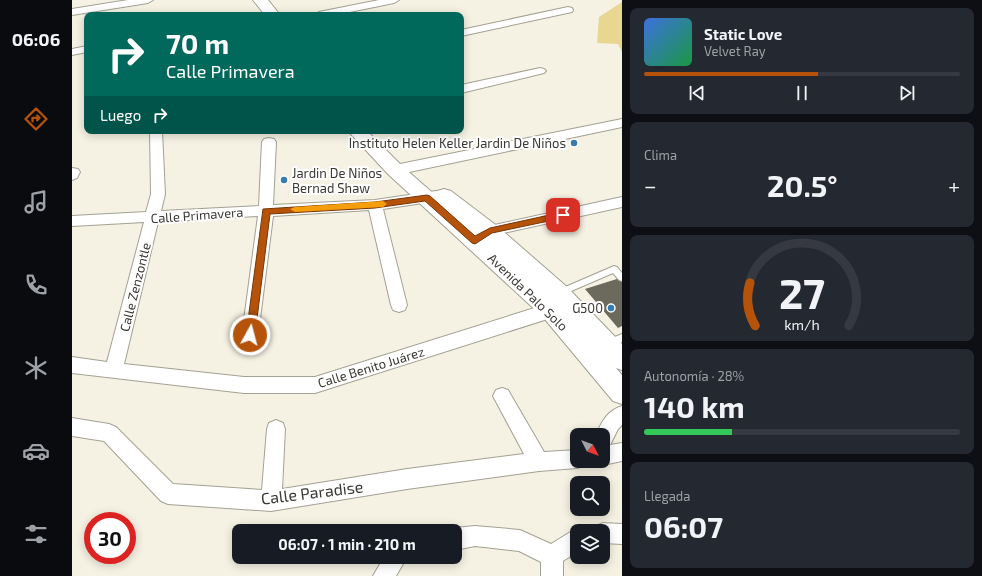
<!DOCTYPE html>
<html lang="es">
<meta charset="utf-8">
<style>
:root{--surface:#171b24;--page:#242831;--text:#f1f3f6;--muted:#9ea1a6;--line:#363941;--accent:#b45309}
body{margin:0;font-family:"Exo 2",sans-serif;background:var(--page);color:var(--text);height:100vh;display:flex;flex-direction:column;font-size:15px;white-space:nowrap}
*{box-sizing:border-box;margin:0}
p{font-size:13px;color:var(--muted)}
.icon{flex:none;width:22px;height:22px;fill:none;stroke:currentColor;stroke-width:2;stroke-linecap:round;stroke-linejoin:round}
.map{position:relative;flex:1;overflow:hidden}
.panel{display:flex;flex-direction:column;gap:8px;padding:8px;background:#0d0f14;width:360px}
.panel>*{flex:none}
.top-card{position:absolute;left:12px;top:12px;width:380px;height:122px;border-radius:8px;box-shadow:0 2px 10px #0003;background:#00695c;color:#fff;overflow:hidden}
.needle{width:26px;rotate:132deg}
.tools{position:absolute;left:498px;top:428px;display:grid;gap:8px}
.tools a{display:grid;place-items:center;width:40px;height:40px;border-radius:8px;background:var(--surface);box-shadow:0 2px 10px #0003;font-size:20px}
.speed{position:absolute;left:12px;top:512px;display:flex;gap:8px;font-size:20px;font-weight:700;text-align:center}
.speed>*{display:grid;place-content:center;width:52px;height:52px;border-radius:50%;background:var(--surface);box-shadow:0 2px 10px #0003;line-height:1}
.speed .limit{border:6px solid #d22;background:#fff;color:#111}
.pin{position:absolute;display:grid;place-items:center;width:34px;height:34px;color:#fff;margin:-17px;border-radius:8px;box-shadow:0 2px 6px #0006}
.me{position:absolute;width:44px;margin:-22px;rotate:7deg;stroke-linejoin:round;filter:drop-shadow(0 0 3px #0008)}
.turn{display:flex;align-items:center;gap:14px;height:84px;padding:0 16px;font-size:18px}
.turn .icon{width:52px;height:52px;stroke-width:2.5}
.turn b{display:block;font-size:28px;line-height:34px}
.then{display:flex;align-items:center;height:38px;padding:0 16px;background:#0003;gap:8px;font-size:15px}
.big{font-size:30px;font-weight:700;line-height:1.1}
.panel .card{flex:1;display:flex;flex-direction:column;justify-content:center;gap:6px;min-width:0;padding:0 14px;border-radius:8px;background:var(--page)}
.panel .dial{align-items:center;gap:0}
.dial svg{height:104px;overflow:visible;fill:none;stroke:var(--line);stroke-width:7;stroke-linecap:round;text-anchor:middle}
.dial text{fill:var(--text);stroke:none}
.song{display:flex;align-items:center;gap:12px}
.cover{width:48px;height:48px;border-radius:6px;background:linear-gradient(135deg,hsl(220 70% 55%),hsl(140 70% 35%))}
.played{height:4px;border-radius:2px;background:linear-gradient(90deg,var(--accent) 55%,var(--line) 55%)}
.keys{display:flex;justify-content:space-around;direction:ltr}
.heat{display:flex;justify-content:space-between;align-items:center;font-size:22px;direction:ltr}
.charge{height:6px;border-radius:3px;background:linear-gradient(90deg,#34c759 28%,var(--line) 0)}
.trip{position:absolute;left:160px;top:524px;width:230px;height:40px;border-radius:8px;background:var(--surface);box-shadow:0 2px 10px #0003;font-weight:700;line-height:40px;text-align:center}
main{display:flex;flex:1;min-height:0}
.dock{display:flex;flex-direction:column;width:72px;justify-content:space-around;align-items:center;background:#090b0e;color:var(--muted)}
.dock .icon{width:28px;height:28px}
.dock .active{color:var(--accent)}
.dock b{font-size:18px;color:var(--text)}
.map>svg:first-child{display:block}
</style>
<main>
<nav class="dock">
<b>06:06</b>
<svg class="icon active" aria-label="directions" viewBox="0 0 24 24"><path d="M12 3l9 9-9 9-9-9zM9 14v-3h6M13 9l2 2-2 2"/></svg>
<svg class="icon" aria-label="music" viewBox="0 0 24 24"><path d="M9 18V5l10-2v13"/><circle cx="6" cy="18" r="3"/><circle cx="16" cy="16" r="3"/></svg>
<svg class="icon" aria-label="phone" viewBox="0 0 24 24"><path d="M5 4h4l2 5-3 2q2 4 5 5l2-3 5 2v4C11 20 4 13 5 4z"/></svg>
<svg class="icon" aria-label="climate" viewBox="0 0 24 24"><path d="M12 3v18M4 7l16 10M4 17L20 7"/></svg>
<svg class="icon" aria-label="car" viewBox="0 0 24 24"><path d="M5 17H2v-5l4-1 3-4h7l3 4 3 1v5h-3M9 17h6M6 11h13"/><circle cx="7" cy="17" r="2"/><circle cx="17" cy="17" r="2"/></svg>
<svg class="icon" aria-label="filters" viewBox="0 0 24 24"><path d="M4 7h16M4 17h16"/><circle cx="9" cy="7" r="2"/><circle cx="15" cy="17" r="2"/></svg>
</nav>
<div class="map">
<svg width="550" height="576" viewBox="0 0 550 576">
<rect width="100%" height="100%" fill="#f5f2e3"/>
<path fill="#e7d791" d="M 550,2 L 550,52 L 546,44 L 525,43 L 527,17 Z"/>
<path fill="#6c695d" d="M 548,278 L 550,281 L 550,326 L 546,328 L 513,289 Z"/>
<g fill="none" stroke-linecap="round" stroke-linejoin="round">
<g stroke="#a3a193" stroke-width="2">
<path id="service" d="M 542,266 L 545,267 L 550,273 L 550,281 L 547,280 L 541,273 L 490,295 L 484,295 L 483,293 L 484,291 Z
M 550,334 L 550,342 L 536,348 L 533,347 L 532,344 L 533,341 Z"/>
</g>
<g stroke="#a3a193" stroke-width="2">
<path id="minor" d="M 56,0 L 81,0 L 76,3 L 0,15 L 0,9 Z
M 307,0 L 327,0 L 322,3 L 263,15 L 242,15 L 247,12 Z
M 496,7 L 500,8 L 501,10 L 500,12 L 389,36 L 389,30 Z
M 15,46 L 15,52 L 0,55 L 0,49 Z
M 468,68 L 472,69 L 474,71 L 472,73 L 389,93 L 389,85 Z
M 550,119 L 550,127 L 323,175 L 318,173 L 316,170 L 318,167 L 323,165 Z
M 78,131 L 90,131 L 93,194 L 89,211 L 187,206 L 190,142 L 192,139 L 197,138 L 202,139 L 204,142 L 201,205 L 303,200 L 364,191 L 369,193 L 371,196 L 369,199 L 364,201 L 311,209 L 335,305 L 333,310 L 327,312 L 321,310 L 319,305 L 297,210 L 201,216 L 186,335 L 184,340 L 178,342 L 172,340 L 170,335 L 186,216 L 86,222 L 52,364 L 172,377 L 243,377 L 488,300 L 494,302 L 496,307 L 494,312 L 485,316 L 243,393 L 172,393 L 0,373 L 0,357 L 35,362 L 72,222 L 0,226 L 0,216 L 74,212 L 79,194 Z
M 0,168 L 6,169 L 8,172 L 5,178 L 0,180 Z
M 550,197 L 550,207 L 422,235 L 409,243 L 404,241 L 402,237 L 404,233 L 418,226 Z
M 430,388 L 436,390 L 472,452 L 505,450 L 505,461 L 514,461 L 512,466 L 505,468 L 467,471 L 335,489 L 199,511 L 96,504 L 89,501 L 32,441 L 0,436 L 0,418 L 37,424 L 44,427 L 101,484 L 190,490 L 195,429 L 197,423 L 204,420 L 211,423 L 213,429 L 210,489 L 335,469 L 452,454 L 421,396 L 424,390 Z
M 550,406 L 550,425 L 546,429 L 538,445 L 550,443 L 550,461 L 531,465 L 523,461 L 531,461 L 531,435 L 524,435 C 530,421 535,411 550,406 Z
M 531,523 L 550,524 L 550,544 L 531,543 L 531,531 L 521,531 L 524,526 Z
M 403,526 L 448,530 L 479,544 L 505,528 L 511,531 L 505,531 L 505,552 L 491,561 L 491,576 L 469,576 L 469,562 L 447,551 L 403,546 L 383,550 L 383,531 L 377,531 L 383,528 Z
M 312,557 L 335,557 L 324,576 L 301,576 Z"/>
</g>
<g stroke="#a3a193" stroke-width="2">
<path id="secondary" d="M 181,0 L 196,0 L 208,15 L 193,15 Z
M 276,131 L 295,131 L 330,166 L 363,195 L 365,191 L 372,189 L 379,191 L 425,226 L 495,287 L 550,344 L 550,370 L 544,368 L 550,375 L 550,404 L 541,401 L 471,317 L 316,174 Z"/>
</g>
<use href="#service" fill="#fff" fill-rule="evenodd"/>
<use href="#minor" fill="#fff" fill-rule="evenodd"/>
<use href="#secondary" fill="#fff" fill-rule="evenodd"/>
</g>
<path fill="#b45309" stroke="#753606" d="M 355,195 L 358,196 L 403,236 L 418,228 L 491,212 L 495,215 L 491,218 L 420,233 L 403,244 L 400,243 L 353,201 L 303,208 L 198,214 L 183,335 L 182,338 L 175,338 L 174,335 L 191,209 L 303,202 Z"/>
<path fill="#f59e0b" d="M 311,201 L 315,204 L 311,207 L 223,212 L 218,209 L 223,207 Z"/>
<g fill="#347bb0" stroke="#fff" stroke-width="1.5">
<circle cx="502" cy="143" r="4"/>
<circle cx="212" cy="180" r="4"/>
<circle cx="539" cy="308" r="4"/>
</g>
<g text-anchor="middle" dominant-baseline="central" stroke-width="4" stroke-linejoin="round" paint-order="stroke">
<g font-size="13" fill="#3a3833" stroke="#fff" text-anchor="end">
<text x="494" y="143">Instituto Helen Keller Jardin De Niños</text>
<text x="220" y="173" text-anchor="start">Jardin De Niños<tspan x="220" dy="15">Bernad Shaw</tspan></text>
<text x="531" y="308">G500</text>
</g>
<g font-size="13" fill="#3a3833" stroke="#fff">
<text transform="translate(125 215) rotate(-4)">Calle Primavera</text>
<text transform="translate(63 287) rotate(-76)">Calle Zenzontle</text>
<text transform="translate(456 292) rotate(44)">Avenida Palo Solo</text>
<text transform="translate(299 367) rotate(-17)">Calle Benito Juárez</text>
</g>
<g font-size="16" fill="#3a3833" stroke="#fff">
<text transform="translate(240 492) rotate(-7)">Calle Paradise</text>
</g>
</g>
</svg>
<div class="tools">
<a><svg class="needle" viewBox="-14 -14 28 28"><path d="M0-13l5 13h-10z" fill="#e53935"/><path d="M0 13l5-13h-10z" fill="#9ea1a6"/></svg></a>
<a><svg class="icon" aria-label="search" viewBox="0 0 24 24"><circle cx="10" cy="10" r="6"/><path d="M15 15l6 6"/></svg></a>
<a><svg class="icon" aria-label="layers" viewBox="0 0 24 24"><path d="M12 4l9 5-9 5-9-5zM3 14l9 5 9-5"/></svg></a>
</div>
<div class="speed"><div class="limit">30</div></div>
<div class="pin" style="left:491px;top:215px;background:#d93025"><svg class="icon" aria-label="arrive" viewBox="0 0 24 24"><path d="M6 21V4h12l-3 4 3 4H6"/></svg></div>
<svg class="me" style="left:178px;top:335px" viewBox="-20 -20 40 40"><circle r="17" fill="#b45309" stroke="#fff" stroke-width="3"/><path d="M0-11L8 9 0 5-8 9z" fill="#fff"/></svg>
<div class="trip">06:07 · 1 min · 210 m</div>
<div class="top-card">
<div class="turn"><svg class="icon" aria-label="right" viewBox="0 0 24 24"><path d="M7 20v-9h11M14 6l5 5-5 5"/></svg><div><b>70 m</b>Calle Primavera</div></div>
<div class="then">Luego<svg class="icon" aria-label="right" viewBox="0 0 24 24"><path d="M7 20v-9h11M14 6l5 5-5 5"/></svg></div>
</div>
</div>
<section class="panel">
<div class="card">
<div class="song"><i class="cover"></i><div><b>Static Love</b><p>Velvet Ray</p></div></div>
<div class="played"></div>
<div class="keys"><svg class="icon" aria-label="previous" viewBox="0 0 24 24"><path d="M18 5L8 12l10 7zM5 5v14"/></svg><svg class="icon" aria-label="pause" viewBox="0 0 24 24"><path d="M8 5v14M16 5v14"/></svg><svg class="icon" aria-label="next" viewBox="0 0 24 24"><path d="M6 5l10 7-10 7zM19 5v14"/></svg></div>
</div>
<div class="card"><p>Clima</p>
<div class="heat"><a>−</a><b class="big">20.5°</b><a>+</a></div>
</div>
<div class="card dial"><svg viewBox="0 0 100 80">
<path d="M14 69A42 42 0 1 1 86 69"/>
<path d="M14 69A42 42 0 0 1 10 36" stroke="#b45309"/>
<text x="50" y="56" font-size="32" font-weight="700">27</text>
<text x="50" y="72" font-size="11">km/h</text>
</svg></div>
<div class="card"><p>Autonomía · 28%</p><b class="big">140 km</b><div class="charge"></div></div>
<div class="card"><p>Llegada</p><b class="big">06:07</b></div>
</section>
</main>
